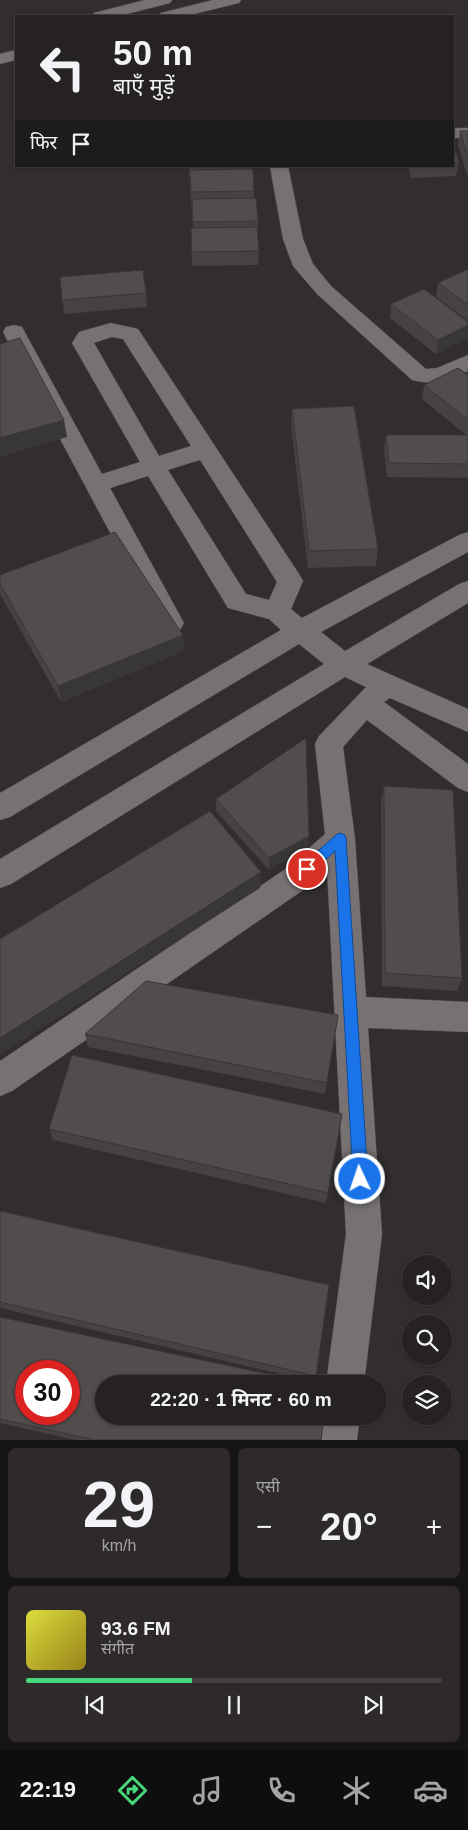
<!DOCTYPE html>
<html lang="hi">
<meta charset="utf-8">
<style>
:root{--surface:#262222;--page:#2e2a2a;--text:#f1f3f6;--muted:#a4a4a5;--line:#423f40;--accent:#45d77a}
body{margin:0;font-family:Helvetica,"Noto Sans Devanagari",sans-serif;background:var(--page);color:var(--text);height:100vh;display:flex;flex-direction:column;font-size:19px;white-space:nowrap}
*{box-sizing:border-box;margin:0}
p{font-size:16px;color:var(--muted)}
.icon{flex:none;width:28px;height:28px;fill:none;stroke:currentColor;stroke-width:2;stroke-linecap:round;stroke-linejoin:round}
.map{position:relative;height:1440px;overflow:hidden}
.panel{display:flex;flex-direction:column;gap:8px;padding:8px;background:#151313;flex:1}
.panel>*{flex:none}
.guide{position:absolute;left:15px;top:15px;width:439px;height:152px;border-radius:0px;box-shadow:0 1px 4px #0004,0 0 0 1px var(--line);background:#262222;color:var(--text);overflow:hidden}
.buttons{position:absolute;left:402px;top:1255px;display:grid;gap:10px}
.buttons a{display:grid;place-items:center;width:50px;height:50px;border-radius:50%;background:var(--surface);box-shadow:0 1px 4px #0004,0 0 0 1px var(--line);font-size:25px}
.speed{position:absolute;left:15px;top:1360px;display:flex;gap:10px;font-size:25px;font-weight:700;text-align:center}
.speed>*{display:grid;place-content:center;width:65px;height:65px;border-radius:50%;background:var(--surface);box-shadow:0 1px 4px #0004,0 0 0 1px var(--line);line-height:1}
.speed .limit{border:8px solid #d22;background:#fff;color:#111}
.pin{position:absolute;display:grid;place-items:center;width:42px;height:42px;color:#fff;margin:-21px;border:2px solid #fff;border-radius:50%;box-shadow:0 1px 5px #0007}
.me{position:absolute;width:55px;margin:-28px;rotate:357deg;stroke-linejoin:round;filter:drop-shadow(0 0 4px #0008)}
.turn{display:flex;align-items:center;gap:18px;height:105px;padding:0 15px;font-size:22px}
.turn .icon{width:65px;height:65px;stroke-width:2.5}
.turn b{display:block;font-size:35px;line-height:42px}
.then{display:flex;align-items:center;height:48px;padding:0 15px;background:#0003;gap:10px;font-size:19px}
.big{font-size:38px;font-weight:700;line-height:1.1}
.panel .tile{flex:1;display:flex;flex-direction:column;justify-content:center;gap:8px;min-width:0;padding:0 18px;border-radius:8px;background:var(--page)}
.panel .dial{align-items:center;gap:0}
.dial b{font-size:65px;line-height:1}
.song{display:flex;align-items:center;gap:15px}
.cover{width:60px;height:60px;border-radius:8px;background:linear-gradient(135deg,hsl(60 70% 55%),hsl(50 70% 35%))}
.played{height:5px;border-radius:2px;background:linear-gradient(90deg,var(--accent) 40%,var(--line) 40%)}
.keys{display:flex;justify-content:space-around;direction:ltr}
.heat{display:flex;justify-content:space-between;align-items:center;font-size:28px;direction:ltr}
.panel .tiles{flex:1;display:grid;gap:8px;grid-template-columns:1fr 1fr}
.tile:last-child{grid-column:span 2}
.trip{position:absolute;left:95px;top:1375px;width:292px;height:50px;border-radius:25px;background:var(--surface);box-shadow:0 1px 4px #0004,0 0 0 1px var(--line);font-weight:700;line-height:50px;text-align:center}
.tab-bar{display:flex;height:80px;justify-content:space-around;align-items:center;background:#0f0e0e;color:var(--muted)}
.tab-bar .icon{width:35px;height:35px}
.tab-bar .on{color:var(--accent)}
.tab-bar b{font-size:22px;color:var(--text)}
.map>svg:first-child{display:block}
</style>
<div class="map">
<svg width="468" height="1440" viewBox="0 0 468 1440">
<rect width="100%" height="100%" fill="#322e2e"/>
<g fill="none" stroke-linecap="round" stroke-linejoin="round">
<g stroke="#4d4a4a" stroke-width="1">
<path id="minor" d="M 145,0 L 172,0 L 170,3 L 119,16 L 92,16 L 94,13 Z
M 213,0 L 241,0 L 239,3 L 186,16 L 159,16 L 161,13 Z
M 16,50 L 16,60 L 0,64 L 0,54 Z
M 452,128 L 468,128 L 468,138 L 452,138 Z
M 270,166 L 288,166 L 303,239 L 313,264 L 331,286 L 426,369 L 437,368 L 468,355 L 468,371 C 450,380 433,386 412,380 L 317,294 L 293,266 L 283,239 Z
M 111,323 L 138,329 L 299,574 L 303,581 L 291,609 L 302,618 L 459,535 L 468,532 L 468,552 L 321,632 L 345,651 L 459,584 L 468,581 L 468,603 L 367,664 L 468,709 L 468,732 L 390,698 L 384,702 L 468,764 L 468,792 L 458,788 L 367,720 L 343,747 L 355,839 L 366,997 L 468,1002 L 468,1032 L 368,1028 L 382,1234 L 364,1384 L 326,1384 L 346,1234 L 327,869 L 306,888 L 12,1091 L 0,1096 L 0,1061 L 284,870 L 325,834 L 315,744 L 319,736 L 366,687 L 345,677 L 11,884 L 0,888 L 0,859 L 324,664 L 299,644 L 10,817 L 0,820 L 0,793 L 281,630 L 269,619 L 228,608 L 148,476 L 110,488 L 184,623 L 180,630 L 171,633 L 162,630 L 3,332 L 6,327 L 14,325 L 22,327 L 102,474 L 140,462 L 72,343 L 79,332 ZM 112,337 L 123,339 L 191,446 L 159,456 L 94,343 ZM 200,460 L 277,582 L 269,600 L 246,594 L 168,470 Z
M 322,1416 L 360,1416 L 357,1440 L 319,1440 Z"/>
</g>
<use href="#minor" fill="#777172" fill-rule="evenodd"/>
</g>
<path fill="#464242" d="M 460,131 L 468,131 L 468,178 L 458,145 Z
M 452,142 L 459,162 L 456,176 L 411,178 L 408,166 L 452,166 Z
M 189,166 L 251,166 L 254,191 L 254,198 L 258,221 L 258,235 L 257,235 L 259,251 L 258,265 L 192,266 L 191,228 L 193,228 L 192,206 L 191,206 L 190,178 L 189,178 Z
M 468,269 L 468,321 L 436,297 L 438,283 Z
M 60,277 L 146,293 L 147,307 L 64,314 Z
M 391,304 L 468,322 L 468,338 L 436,354 L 390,318 Z
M 468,367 L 468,478 L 387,477 L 384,449 L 386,435 L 466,435 L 422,399 L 424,385 L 467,374 Z
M 292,409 L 378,549 L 376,566 L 308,568 L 291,426 Z
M 0,575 L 184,651 L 61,702 L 0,594 Z
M 384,786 L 462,978 L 457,991 L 382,986 L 381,801 Z
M 216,799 L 309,836 L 308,848 L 269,870 L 216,811 Z
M 338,1015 L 325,1094 L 88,1047 L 85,1034 Z
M 49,1129 L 328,1193 L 326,1203 L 53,1140 Z
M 0,1211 L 316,1376 L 314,1382 L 0,1308 Z
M 0,1317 L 321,1440 L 75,1440 L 0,1423 Z"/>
<path fill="#393636" d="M 468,325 L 468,338 L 436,354 L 438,340 Z
M 64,420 L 67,437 L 0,457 L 0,438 Z
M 183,635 L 184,651 L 61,702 L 58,686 Z
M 309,836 L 308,848 L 269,870 L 269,858 Z
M 261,872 L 260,888 L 0,1055 L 0,1038 Z"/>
<path fill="#514d4d" stroke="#393636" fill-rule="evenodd" d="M 460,131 L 468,131 L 468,158 Z
M 452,142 L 459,162 L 452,163 Z
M 253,169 L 254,191 L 191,192 L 190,170 Z
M 256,198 L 258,221 L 193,222 L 192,199 Z
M 257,227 L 259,251 L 192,252 L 191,228 Z
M 468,269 L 468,305 L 438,283 Z
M 143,270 L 146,293 L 62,300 L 60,277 Z
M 424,289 L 468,322 L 468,325 L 438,340 L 391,304 Z
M 20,338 L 64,420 L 0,438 L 0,344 Z
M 458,368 L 468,375 L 468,420 L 424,385 Z
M 354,406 L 378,549 L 309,551 L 292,409 Z
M 386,435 L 468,435 L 468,464 L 389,463 Z
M 115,532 L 183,635 L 58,686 L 0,584 L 0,575 Z
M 306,738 L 309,836 L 269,858 L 216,799 Z
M 384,786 L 453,790 L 462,978 L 385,973 Z
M 210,811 L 261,872 L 0,1038 L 0,939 Z
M 146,981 L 338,1015 L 327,1083 L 85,1034 Z
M 72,1055 L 342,1114 L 328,1193 L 49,1129 Z
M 0,1211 L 329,1285 L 316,1376 L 0,1302 Z
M 0,1317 L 315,1384 L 104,1384 L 104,1416 L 324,1416 L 321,1440 L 95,1440 L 0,1419 ZM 26,1371 L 69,1371 L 69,1414 L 26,1414 Z"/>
<path fill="#1a73e8" stroke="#114b97" d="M 340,833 L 345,835 L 346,839 L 368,1179 L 366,1184 L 360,1186 L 355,1184 L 353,1179 L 335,851 L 311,873 L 307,874 L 302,873 L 300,869 L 302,865 L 336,835 Z"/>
</svg>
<div class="buttons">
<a><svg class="icon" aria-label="sound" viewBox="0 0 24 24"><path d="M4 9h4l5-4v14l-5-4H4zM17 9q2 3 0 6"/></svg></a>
<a><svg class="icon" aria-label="search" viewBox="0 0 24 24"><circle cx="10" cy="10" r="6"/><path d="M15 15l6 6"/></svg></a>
<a><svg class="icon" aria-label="layers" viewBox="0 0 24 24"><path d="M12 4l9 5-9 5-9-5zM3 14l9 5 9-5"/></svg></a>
</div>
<div class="speed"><div class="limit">30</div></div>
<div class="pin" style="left:307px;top:869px;background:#d93025"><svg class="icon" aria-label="arrive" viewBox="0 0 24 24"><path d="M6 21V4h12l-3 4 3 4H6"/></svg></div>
<svg class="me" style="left:360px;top:1179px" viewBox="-20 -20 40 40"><circle r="17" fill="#1a73e8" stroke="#fff" stroke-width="3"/><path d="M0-11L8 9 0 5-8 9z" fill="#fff"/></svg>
<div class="trip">22:20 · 1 मिनट · 60 m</div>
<div class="guide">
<div class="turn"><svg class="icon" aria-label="left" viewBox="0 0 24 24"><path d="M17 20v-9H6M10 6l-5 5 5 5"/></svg><div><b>50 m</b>बाएँ मुड़ें</div></div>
<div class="then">फिर<svg class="icon" aria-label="arrive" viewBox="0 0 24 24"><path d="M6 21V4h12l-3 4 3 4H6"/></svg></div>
</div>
</div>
<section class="panel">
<div class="tiles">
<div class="tile dial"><b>29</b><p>km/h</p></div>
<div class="tile"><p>एसी</p>
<div class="heat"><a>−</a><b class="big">20°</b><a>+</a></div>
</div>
<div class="tile">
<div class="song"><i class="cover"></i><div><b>93.6 FM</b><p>संगीत</p></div></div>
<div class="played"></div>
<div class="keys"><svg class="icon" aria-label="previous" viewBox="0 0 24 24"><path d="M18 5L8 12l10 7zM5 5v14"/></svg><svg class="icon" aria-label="pause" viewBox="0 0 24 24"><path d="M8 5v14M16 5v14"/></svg><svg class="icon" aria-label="next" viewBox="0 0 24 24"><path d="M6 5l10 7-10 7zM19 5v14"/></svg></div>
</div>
</div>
</section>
<nav class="tab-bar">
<b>22:19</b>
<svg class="icon on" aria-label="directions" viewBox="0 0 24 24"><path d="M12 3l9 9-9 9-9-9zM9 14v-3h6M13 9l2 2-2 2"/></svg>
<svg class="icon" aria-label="music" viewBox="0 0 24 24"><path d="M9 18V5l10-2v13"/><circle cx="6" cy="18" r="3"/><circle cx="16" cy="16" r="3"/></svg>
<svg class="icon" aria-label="phone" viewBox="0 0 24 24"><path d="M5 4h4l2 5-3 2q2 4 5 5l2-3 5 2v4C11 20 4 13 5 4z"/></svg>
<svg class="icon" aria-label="climate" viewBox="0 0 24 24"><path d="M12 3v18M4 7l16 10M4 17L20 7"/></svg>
<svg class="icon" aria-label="car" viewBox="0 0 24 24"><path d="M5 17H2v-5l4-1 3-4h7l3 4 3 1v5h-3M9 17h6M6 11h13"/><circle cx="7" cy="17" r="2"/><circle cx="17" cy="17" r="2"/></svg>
</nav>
